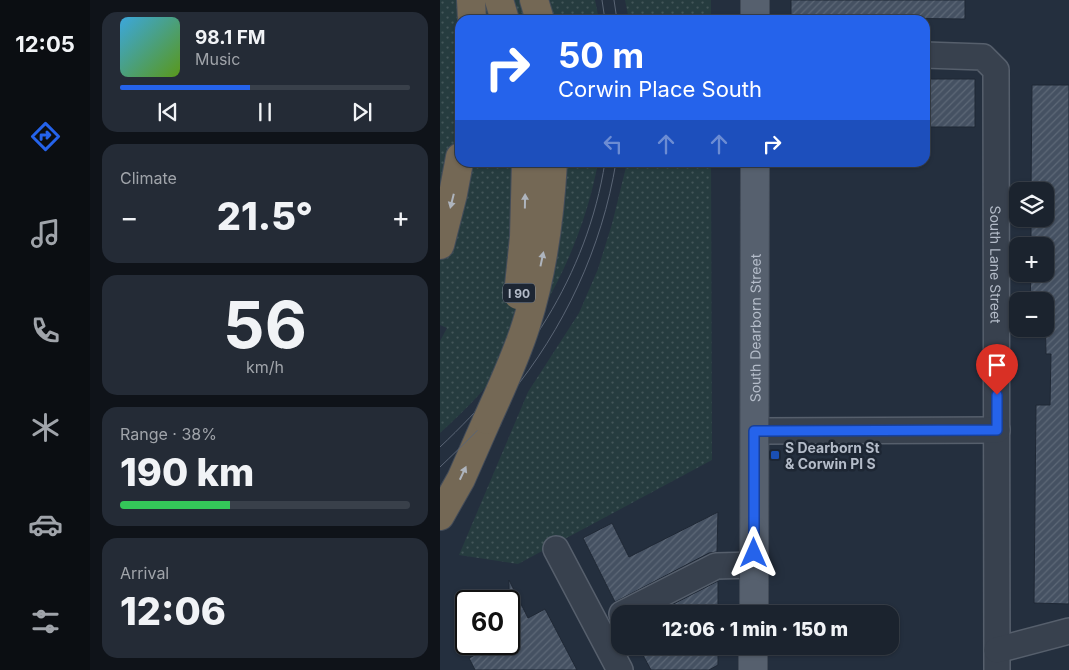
<!DOCTYPE html>
<meta charset="utf-8">
<style>
:root{--surface:#1b232e;--page:#242b36;--text:#f1f3f6;--muted:#a0a4aa;--line:#39404a;--accent:#2563eb}
body{margin:0;font-family:Inter,sans-serif;background:var(--page);color:var(--text);height:100vh;display:flex;flex-direction:column;font-size:19px;white-space:nowrap}
*{box-sizing:border-box;margin:0}
p{font-size:16px;color:var(--muted)}
.icon{flex:none;width:28px;height:28px;fill:none;stroke:currentColor;stroke-width:2;stroke-linecap:round;stroke-linejoin:round}
.map{position:relative;flex:1;overflow:hidden}
.side{display:flex;flex-direction:column;gap:12px;padding:12px;background:#0f1319;width:350px}
.side>*{flex:none}
.banner{position:absolute;left:15px;top:15px;width:475px;height:152px;border-radius:15px;box-shadow:0 1px 4px #0004,0 0 0 1px var(--line);background:#2563eb;color:#fff;overflow:hidden}
.fabs{position:absolute;left:569px;top:182px;display:grid;gap:10px}
.fabs a{display:grid;place-items:center;width:45px;height:45px;border-radius:10px;background:var(--surface);box-shadow:0 1px 4px #0004,0 0 0 1px var(--line);font-size:25px}
.speed{position:absolute;left:15px;top:590px;display:flex;gap:10px;font-size:25px;font-weight:700;text-align:center}
.speed>*{display:grid;place-content:center;width:65px;height:65px;border-radius:50%;background:var(--surface);box-shadow:0 1px 4px #0004,0 0 0 1px var(--line);line-height:1}
.speed .limit{border:2px solid #111;border-radius:8px;background:#fff;color:#111}
.pin{position:absolute;display:grid;place-items:center;width:42px;height:42px;color:#fff;margin:-51px -21px;border-radius:50% 50% 50% 0;rotate:-45deg;box-shadow:0 0 5px #0007}
.pin .icon{rotate:45deg}
.me{position:absolute;width:55px;margin:-28px;rotate:0deg;stroke-linejoin:round;filter:drop-shadow(0 0 4px #0008)}
.turn{display:flex;align-items:center;gap:18px;height:105px;padding:0 20px;font-size:22px}
.turn .icon{width:65px;height:65px;stroke-width:2.5}
.turn b{display:block;font-size:35px;line-height:42px}
.lanes{display:flex;align-items:center;height:48px;padding:0 20px;background:#0003;justify-content:center;gap:25px;direction:ltr}
.lanes .off{opacity:.35}
.big{font-size:38px;font-weight:800;line-height:1.1}
.side .widget{flex:1;display:flex;flex-direction:column;justify-content:center;gap:8px;min-width:0;padding:0 18px;border-radius:15px;background:var(--page)}
.side .dial{align-items:center;gap:0}
.dial b{font-size:65px;line-height:1}
.song{display:flex;align-items:center;gap:15px}
.cover{width:60px;height:60px;border-radius:8px;background:linear-gradient(135deg,hsl(200 70% 55%),hsl(90 70% 35%))}
.played{height:5px;border-radius:2px;background:linear-gradient(90deg,var(--accent) 45%,var(--line) 45%)}
.keys{display:flex;justify-content:space-around;direction:ltr}
.heat{display:flex;justify-content:space-between;align-items:center;font-size:28px;direction:ltr}
.charge{height:8px;border-radius:4px;background:linear-gradient(90deg,#34c759 38%,var(--line) 0)}
.trip{position:absolute;left:171px;top:605px;width:288px;height:50px;border-radius:15px;background:var(--surface);box-shadow:0 1px 4px #0004,0 0 0 1px var(--line);font-weight:800;line-height:50px;text-align:center}
main{display:flex;flex:1;min-height:0}
.menu{display:flex;flex-direction:column;width:90px;justify-content:space-around;align-items:center;background:#0b0e12;color:var(--muted)}
.menu .icon{width:35px;height:35px}
.menu .selected{color:var(--accent)}
.menu b{font-size:22px;color:var(--text)}
.map>svg:first-child{display:block}
</style>
<main>
<nav class="menu">
<b>12:05</b>
<svg class="icon selected" aria-label="directions" viewBox="0 0 24 24"><path d="M12 3l9 9-9 9-9-9zM9 14v-3h6M13 9l2 2-2 2"/></svg>
<svg class="icon" aria-label="music" viewBox="0 0 24 24"><path d="M9 18V5l10-2v13"/><circle cx="6" cy="18" r="3"/><circle cx="16" cy="16" r="3"/></svg>
<svg class="icon" aria-label="phone" viewBox="0 0 24 24"><path d="M5 4h4l2 5-3 2q2 4 5 5l2-3 5 2v4C11 20 4 13 5 4z"/></svg>
<svg class="icon" aria-label="climate" viewBox="0 0 24 24"><path d="M12 3v18M4 7l16 10M4 17L20 7"/></svg>
<svg class="icon" aria-label="car" viewBox="0 0 24 24"><path d="M5 17H2v-5l4-1 3-4h7l3 4 3 1v5h-3M9 17h6M6 11h13"/><circle cx="7" cy="17" r="2"/><circle cx="17" cy="17" r="2"/></svg>
<svg class="icon" aria-label="filters" viewBox="0 0 24 24"><path d="M4 7h16M4 17h16"/><circle cx="9" cy="7" r="2"/><circle cx="15" cy="17" r="2"/></svg>
</nav>
<section class="side">
<div class="widget">
<div class="song"><i class="cover"></i><div><b>98.1 FM</b><p>Music</p></div></div>
<div class="played"></div>
<div class="keys"><svg class="icon" aria-label="previous" viewBox="0 0 24 24"><path d="M18 5L8 12l10 7zM5 5v14"/></svg><svg class="icon" aria-label="pause" viewBox="0 0 24 24"><path d="M8 5v14M16 5v14"/></svg><svg class="icon" aria-label="next" viewBox="0 0 24 24"><path d="M6 5l10 7-10 7zM19 5v14"/></svg></div>
</div>
<div class="widget"><p>Climate</p>
<div class="heat"><a>−</a><b class="big">21.5°</b><a>+</a></div>
</div>
<div class="widget dial"><b>56</b><p>km/h</p></div>
<div class="widget"><p>Range · 38%</p><b class="big">190 km</b><div class="charge"></div></div>
<div class="widget"><p>Arrival</p><b class="big">12:06</b></div>
</section>
<div class="map">
<svg width="629" height="670" viewBox="0 0 629 670">
<defs>
<pattern id="grass-dots" width="8" height="8" patternUnits="userSpaceOnUse" patternTransform="scale(1.25)"><rect width="8" height="8" fill="#263c3f"/><path d="M2 2h.1M6 6h.1" fill="none" stroke="#435659" stroke-width="1.8" stroke-linecap="round"/></pattern>
<pattern id="building-hatch" width="6" height="6" patternUnits="userSpaceOnUse" patternTransform="scale(1.25)"><rect width="6" height="6" fill="#455162"/><path d="M-1 1l2-2M0 6l6-6M5 7l2-2" fill="none" stroke="#5d6877"/></pattern>
</defs>
<rect width="100%" height="100%" fill="#242f3e"/>
<path fill="url(#grass-dots)" d="M 0,0 L 155,0 L 159,20 L 20,20 L 20,162 L 158,163 C 138,268 80,362 0,433 L 0,341 L 7,328 L 0,325 Z
M 185,0 L 271,0 L 271,20 L 189,20 Z
M 187,163 L 271,163 L 272,460 L 78,564 L 19,555 L 88,392 L 139,313 L 158,269 L 172,224 Z"/>
<path fill="url(#building-hatch)" stroke="#1f2835" d="M 351,0 L 525,0 L 525,19 L 351,17 Z
M 485,79 L 535,79 L 535,127 L 485,127 Z
M 592,85 L 629,85 L 629,604 L 594,603 L 596,405 L 610,405 L 611,354 L 606,354 L 605,301 L 590,301 L 591,274 L 605,274 L 605,246 L 591,246 L 591,219 L 605,219 L 605,191 L 591,191 Z
M 278,512 L 277,552 L 269,553 L 175,602 L 143,538 L 172,523 L 189,557 Z
M 69,580 L 88,618 L 105,609 L 137,670 L 35,670 L 29,658 L 37,654 L 31,644 L 69,644 Z
M 278,581 L 278,614 L 214,614 Z
M 198,646 L 278,646 L 278,665 L 269,670 L 211,670 Z"/>
<g fill="none" stroke-linecap="round" stroke-linejoin="round">
<g stroke="#565f6c" stroke-width="28">
<g id="minor">
<path id="s1" d="M 485,55 L 543,57 L 556,70 L 557,670"/>
<path d="M 314,431 L 557,430"/>
<path d="M 116,549 L 180,670"/>
<path d="M 182,614 L 276,566 L 314,565"/>
<path d="M 557,650 L 629,631"/>
</g>
</g>
<g stroke="#414a57" stroke-width="30">
<g id="major">
<path d="M 315,20 L 315,0"/>
<path id="s2" d="M 314,614 L 315,162"/>
<path d="M 313,670 L 313,646"/>
</g>
</g>
<g stroke="#434c59" stroke-width="30">
<path id="highway" d="M 31,0 L 32,20
M 59,0 L 65,20
M 94,0 L 100,20
M 0,245 L 13,194 L 20,157
M 0,516 L 21,479 L 47,420"/>
</g>
<use href="#minor" stroke="#38414e" stroke-width="25"/>
<use href="#major" stroke="#56606e" stroke-width="28"/>
<use href="#highway" stroke="#746855" stroke-width="28"/>
<path stroke="#5a6575" stroke-width="1" d="M 162,0 L 165,20
M 174,0 L 177,20
M 0,447 C 83,369 147,277 165,162
M 0,467 C 24,444 48,421 69,396 C 124,329 162,248 176,162"/>
<g stroke="#434c59" stroke-width="30" stroke-linecap="butt">
<path id="highway-bridge" d="M 78,295 L 84,237 L 86,162
M 47,420 C 61,389 76,357 86,325 C 103,272 110,217 113,162"/>
</g>
<use href="#highway-bridge" stroke="#746855" stroke-width="28"/>
</g>
<defs><path id="oneway-solid" d="M-6-.8H1V-3.2L6.5 0L1 3.2V.8H-6Z" transform="scale(1.25)"/></defs>
<g fill="#aeb4bd">
<use href="#oneway-solid" transform="translate(12 201) rotate(104)"/>
<use href="#oneway-solid" transform="translate(85 201) rotate(-89)"/>
<use href="#oneway-solid" transform="translate(102 259) rotate(-78)"/>
<use href="#oneway-solid" transform="translate(23 473) rotate(-65)"/>
</g>
<g fill="none" stroke-linecap="round" stroke-linejoin="round">
<g stroke="#184099" stroke-width="12">
<path id="route" d="M 314,553 L 314,431 L 557,430 L 557,395"/>
</g>
<use href="#route" stroke="#2563eb" stroke-width="9"/>
</g>
<rect fill="#1a4fb4" stroke="#1d2633" stroke-width="2" x="330" y="450" width="10" height="10" rx="2.5"/>
<g text-anchor="middle" dominant-baseline="central" stroke-width="5" stroke-linejoin="round" paint-order="stroke">
<rect fill="#1d2633" stroke="#878f9c" stroke-width="1" x="63" y="283.5" width="32" height="19" rx="4"/>
<g font-size="12" font-weight="bold" fill="#b4bcc9">
<text x="79" y="293">I 90</text>
</g>
<g font-size="14" fill="#b4bcc9" stroke="#1d2633">
<text stroke="none"><textPath href="#s1" startOffset="271">South Lane Street</textPath></text>
<text stroke="none"><textPath href="#s2" startOffset="286">South Dearborn Street</textPath></text>
</g>
<g font-size="14" font-weight="bold" fill="#b4bcc9" stroke="#1d2633" text-anchor="start">
<text x="345" y="447">S Dearborn St<tspan x="345" dy="16">&amp; Corwin Pl S</tspan></text>
</g>
</g>
</svg>
<div class="fabs">
<a><svg class="icon" aria-label="layers" viewBox="0 0 24 24"><path d="M12 4l9 5-9 5-9-5zM3 14l9 5 9-5"/></svg></a>
<a>+</a>
<a>−</a>
</div>
<div class="speed"><div class="limit">60</div></div>
<div class="pin" style="left:557px;top:395px;background:#d93025"><svg class="icon" aria-label="arrive" viewBox="0 0 24 24"><path d="M6 21V4h12l-3 4 3 4H6"/></svg></div>
<svg class="me" style="left:314px;top:553px" viewBox="-20 -20 40 40"><path d="M0-17L14 15 0 8-14 15z" fill="#2563eb" stroke="#fff" stroke-width="4"/></svg>
<div class="trip">12:06 · 1 min · 150 m</div>
<div class="banner">
<div class="turn"><svg class="icon" aria-label="right" viewBox="0 0 24 24"><path d="M7 20v-9h11M14 6l5 5-5 5"/></svg><div><b>50 m</b>Corwin Place South</div></div>
<div class="lanes"><svg class="icon off" aria-label="left" viewBox="0 0 24 24"><path d="M17 20v-9H6M10 6l-5 5 5 5"/></svg><svg class="icon off" aria-label="ahead" viewBox="0 0 24 24"><path d="M12 20V5M6 11l6-6 6 6"/></svg><svg class="icon off" aria-label="ahead" viewBox="0 0 24 24"><path d="M12 20V5M6 11l6-6 6 6"/></svg><svg class="icon" aria-label="right" viewBox="0 0 24 24"><path d="M7 20v-9h11M14 6l5 5-5 5"/></svg></div>
</div>
</div>
</main>
